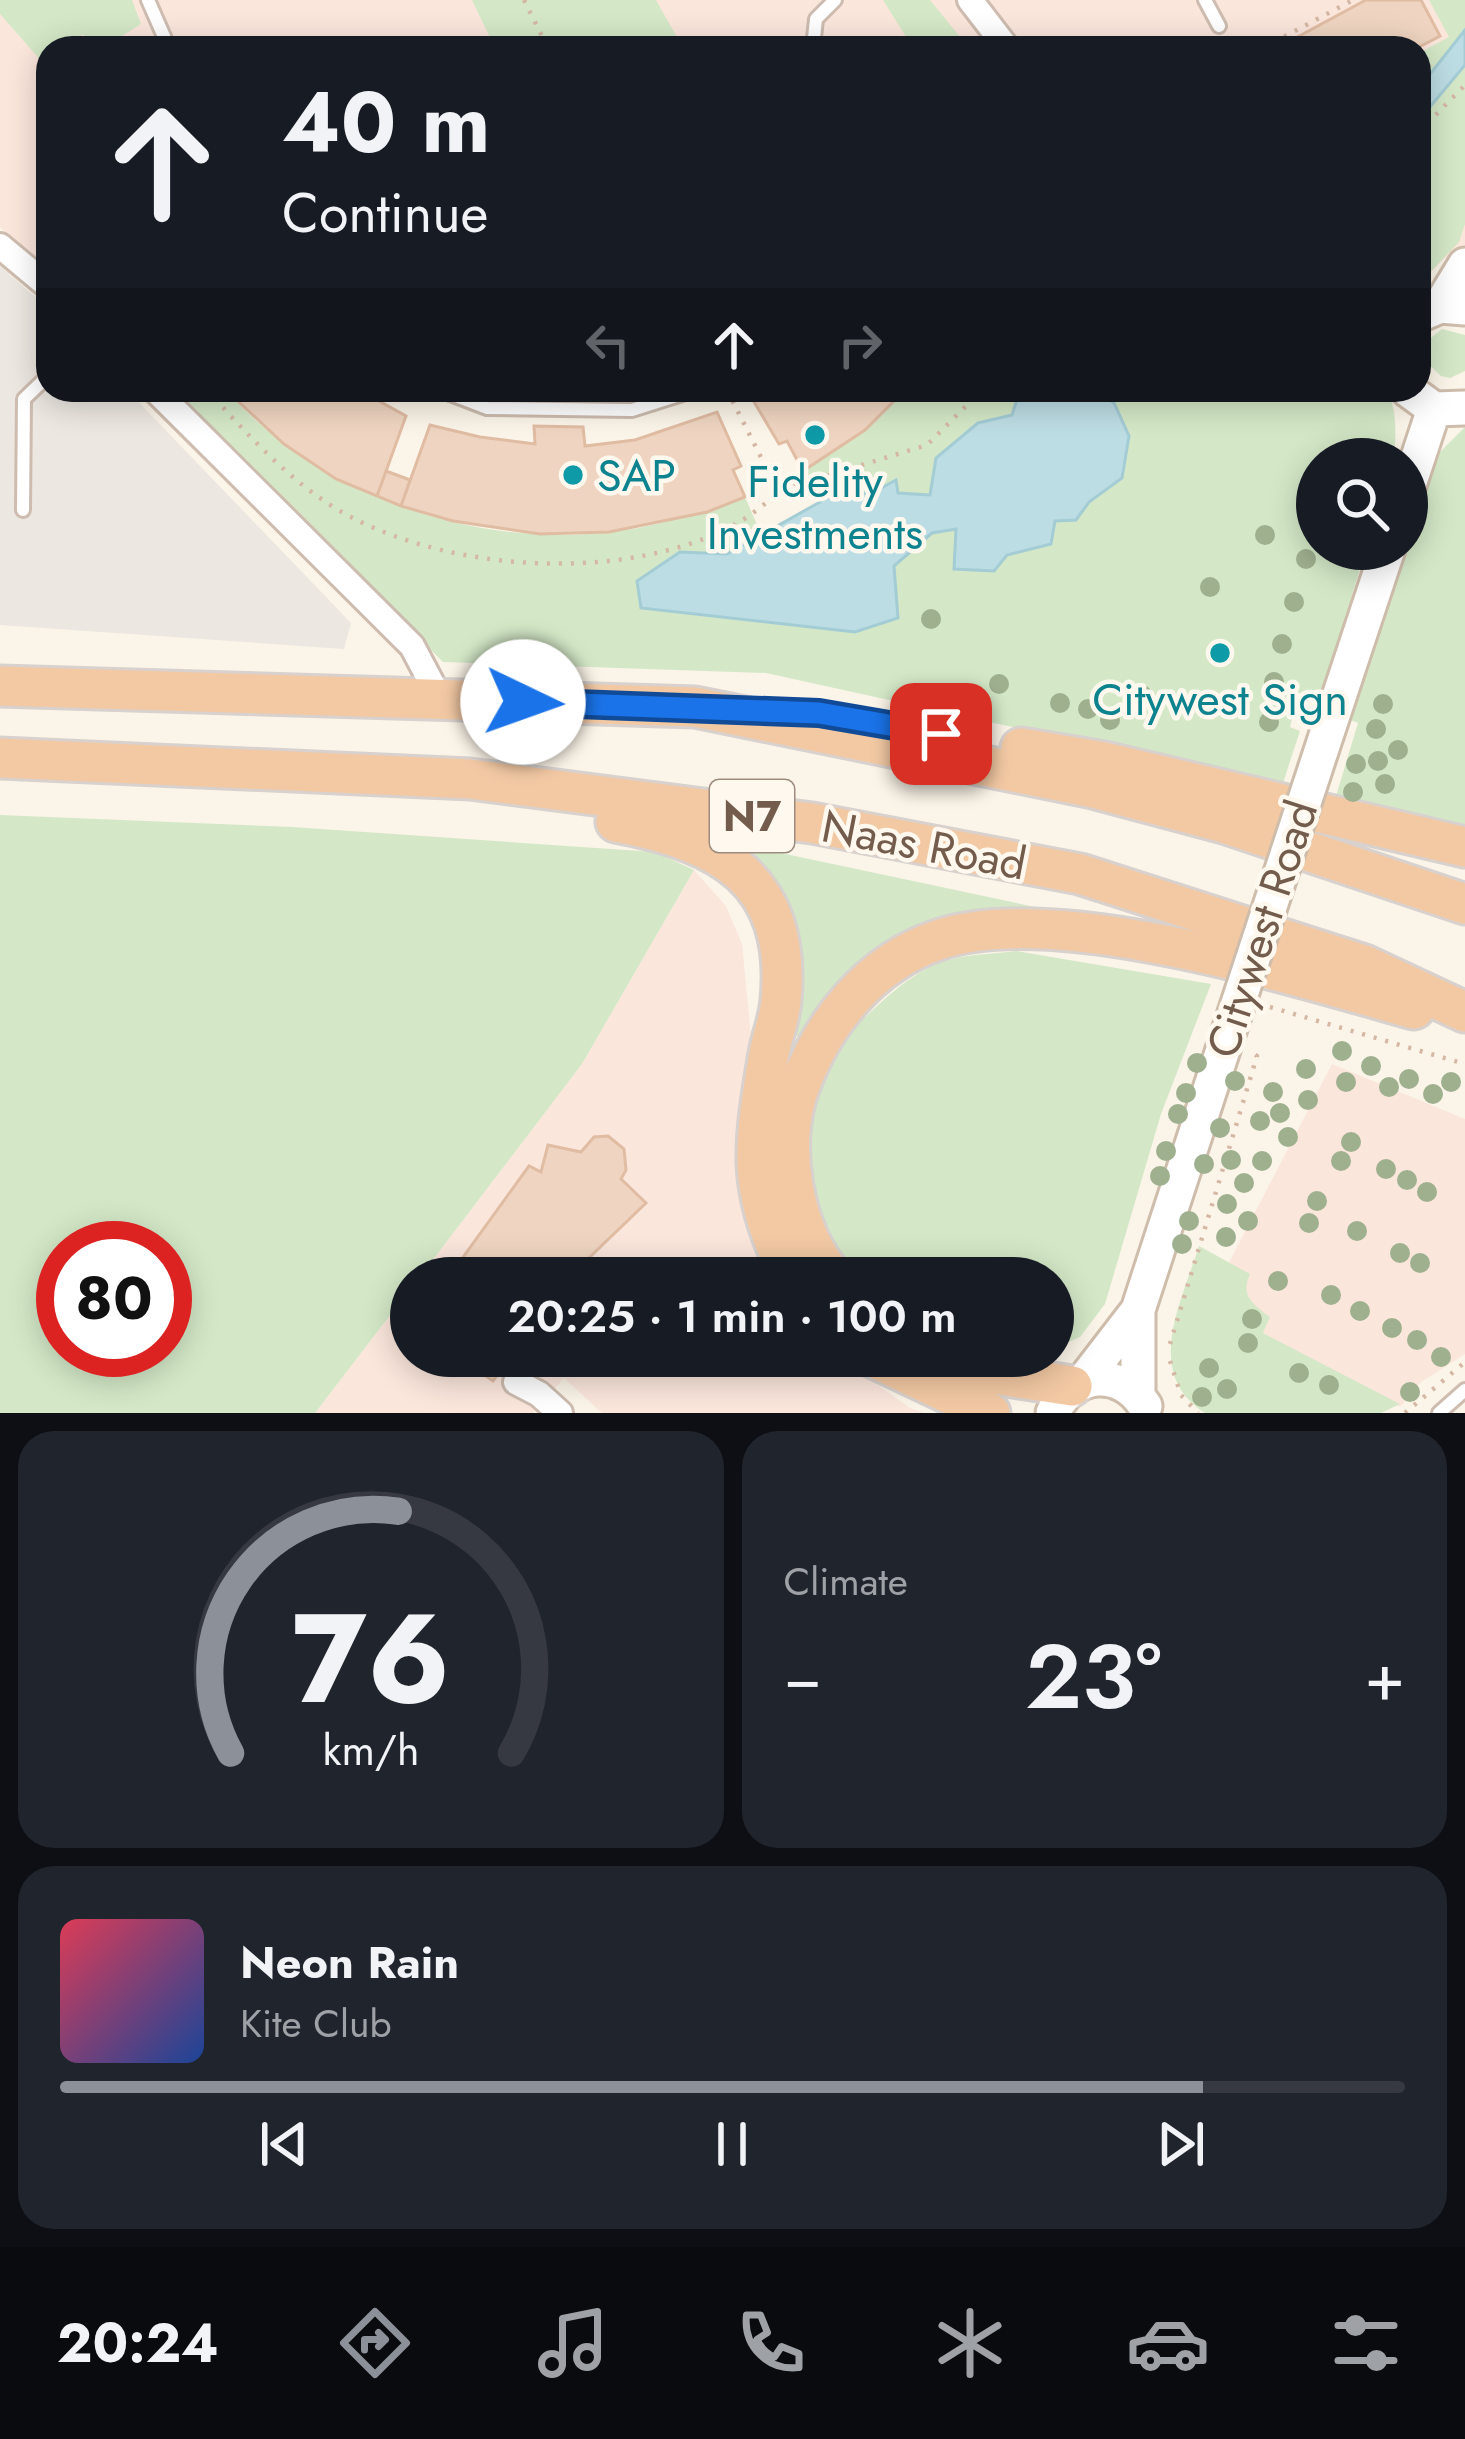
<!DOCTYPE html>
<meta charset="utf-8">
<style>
:root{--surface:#171b24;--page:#20242c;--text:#f1f3f6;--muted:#9ea1a6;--line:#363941;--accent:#8c9099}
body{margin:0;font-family:Jost,sans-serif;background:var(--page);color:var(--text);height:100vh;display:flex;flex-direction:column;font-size:45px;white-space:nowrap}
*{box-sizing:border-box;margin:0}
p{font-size:39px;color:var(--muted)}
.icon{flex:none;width:66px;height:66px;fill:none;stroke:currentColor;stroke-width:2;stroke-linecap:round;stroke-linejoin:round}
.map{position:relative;height:1413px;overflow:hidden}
.side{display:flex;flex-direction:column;gap:18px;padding:18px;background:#0d0f14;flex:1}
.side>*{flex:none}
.guide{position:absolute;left:36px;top:36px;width:1395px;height:366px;border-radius:36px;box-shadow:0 6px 30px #0003;background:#171b24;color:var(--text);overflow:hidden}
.controls{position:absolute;left:1296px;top:438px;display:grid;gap:24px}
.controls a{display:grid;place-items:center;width:132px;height:132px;border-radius:50%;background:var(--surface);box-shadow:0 6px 30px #0003;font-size:60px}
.speed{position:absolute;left:36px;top:1221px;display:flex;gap:24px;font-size:60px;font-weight:700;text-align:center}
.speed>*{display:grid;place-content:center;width:156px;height:156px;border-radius:50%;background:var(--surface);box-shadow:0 6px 30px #0003;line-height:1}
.speed .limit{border:18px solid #d22;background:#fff;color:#111}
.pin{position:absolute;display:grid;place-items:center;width:102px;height:102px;color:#fff;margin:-51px;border-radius:24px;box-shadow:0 6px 18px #0006}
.me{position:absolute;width:132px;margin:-66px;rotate:93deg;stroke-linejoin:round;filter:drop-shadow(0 0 9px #0008)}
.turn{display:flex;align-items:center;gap:42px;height:252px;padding:0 48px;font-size:54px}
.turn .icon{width:156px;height:156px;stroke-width:2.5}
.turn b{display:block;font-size:84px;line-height:102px}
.lanes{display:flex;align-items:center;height:114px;padding:0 48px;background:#0003;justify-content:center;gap:60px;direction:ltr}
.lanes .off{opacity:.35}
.big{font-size:90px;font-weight:600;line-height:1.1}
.side .tile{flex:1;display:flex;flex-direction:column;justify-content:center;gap:18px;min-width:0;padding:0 42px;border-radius:36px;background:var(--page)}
.side .dial{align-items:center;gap:0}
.dial svg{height:312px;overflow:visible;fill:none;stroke:var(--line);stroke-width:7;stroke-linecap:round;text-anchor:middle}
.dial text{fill:var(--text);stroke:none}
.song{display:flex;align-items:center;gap:36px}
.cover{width:144px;height:144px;border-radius:18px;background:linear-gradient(135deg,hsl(350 70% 55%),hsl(220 70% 35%))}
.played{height:12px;border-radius:6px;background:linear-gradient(90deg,var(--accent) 85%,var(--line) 85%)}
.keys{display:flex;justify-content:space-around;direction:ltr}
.heat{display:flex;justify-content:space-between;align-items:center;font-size:66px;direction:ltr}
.side .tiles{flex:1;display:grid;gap:18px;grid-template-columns:1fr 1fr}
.tile:last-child{grid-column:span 2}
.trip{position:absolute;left:390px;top:1257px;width:684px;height:120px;border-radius:60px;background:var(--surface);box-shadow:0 6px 30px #0003;font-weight:600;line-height:120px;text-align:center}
.tab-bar{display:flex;height:192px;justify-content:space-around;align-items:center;background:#090b0e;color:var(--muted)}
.tab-bar .icon{width:84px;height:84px}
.tab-bar .on{color:var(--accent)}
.tab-bar b{font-size:54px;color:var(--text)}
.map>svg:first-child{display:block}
</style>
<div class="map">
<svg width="1465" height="1413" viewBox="0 0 1465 1413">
<rect width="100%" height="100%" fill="#fbf4e8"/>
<path fill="#fbe6dc" d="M 0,0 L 1465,0 L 1465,269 L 1446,257 L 1419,284 L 1419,48 L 48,48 L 48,271 L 0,227 Z
M 694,870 L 726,906 L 742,944 L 775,1278 L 419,1278 L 582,1064 Z
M 1332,1064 L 1465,1119 L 1465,1354 L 1421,1382 L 1400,1407 L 1260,1337 L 1224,1272 Z
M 411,1288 L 411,1356 L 837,1356 L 910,1408 L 924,1413 L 602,1413 L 564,1378 L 533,1413 L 315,1413 Z"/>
<path fill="#ece7e1" d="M 0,266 L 48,308 L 48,390 L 127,390 L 351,623 L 344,649 L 0,625 Z"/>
<path fill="#d4e8c7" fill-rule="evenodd" d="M 0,0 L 132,0 L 141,24 L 103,48 L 92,48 L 83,34 L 63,48 L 48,48 L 48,59 L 43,63 L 0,14 Z
M 472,0 L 656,0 L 683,48 L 495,48 Z
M 883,0 L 930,0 L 969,48 L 913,48 Z
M 1429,0 L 1465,0 L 1465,224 L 1459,242 L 1419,284 L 1419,53 L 1449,37 Z
M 1442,329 L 1465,335 L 1465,371 L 1450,378 L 1441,376 L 1425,361 L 1427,341 Z
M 172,390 L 226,390 C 318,495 472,548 611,532 C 657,527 700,512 745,497 L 761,534 L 820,503 L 803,471 L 865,430 L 905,390 L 1388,390 C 1397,412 1396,435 1394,459 L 1317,459 L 1317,549 L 1366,549 L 1321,697 L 1298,693 L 1290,727 L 1300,731 L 1282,786 L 766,673 L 443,662 Z
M 1465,427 L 1465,836 L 1333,806 L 1358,723 L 1346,718 L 1403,549 L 1407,549 L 1407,538 L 1435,457 Z
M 0,815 L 292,827 L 655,852 L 694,870 L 582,1064 L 419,1278 L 411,1278 L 411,1288 L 315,1413 L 0,1413 ZM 63,1248 L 165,1248 L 165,1350 L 63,1350 Z
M 753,847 L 1115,924 L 974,922 L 803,1037 L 789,1035 C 808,969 803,906 751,855 Z
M 1016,951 L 1211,984 L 1161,1114 L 1105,1304 L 1080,1337 L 1053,1349 L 1053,1278 L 859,1278 C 790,1190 787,1086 875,1008 C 896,988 923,966 952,959 C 972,954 995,954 1016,951 Z
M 1199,1246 L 1250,1274 C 1240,1296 1253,1304 1270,1317 L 1263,1333 L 1400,1404 L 1381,1413 L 1205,1413 C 1142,1372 1182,1302 1199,1246 Z"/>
<path fill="#bddde4" stroke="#a4ccd5" stroke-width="3" d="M 1465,30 L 1465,65 L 1419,120 L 1419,88 Z
M 1020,390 L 1098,390 L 1114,403 L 1129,436 L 1122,478 L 1089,502 L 1076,520 L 1055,521 L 1051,544 L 1007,555 L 994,571 L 954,569 L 956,529 L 932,533 L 894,566 L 898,618 L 855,632 L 641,608 L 637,581 L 680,552 L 727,554 L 820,502 L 825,493 L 872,493 L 896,480 L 898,493 L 930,495 L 936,458 L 978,423 L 1012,415 Z"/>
<path fill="#efd5c1" stroke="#e0bca3" stroke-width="3" d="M 1366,0 L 1421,0 L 1440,36 L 1417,48 L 1277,48 Z
M 226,390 L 359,390 L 406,416 L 377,496 L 336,479 L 284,444 Z
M 759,390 L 905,390 L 865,430 L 803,471 L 787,441 L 779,444 L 750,395 Z
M 717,412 L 741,466 L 733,470 L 745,497 L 707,512 L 609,532 L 540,534 L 453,521 L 401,506 L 430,425 L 480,437 L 535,444 L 534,426 L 583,427 L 585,446 L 635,440 Z
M 386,471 L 410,480 L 401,506 L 377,496 Z
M 608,1136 L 624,1149 L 626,1170 L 621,1179 L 646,1203 L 568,1278 L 448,1278 L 529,1166 L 541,1172 L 548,1145 L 581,1152 L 594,1137 Z
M 457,1356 L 511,1356 L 493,1381 Z"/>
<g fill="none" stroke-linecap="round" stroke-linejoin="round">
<g stroke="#cdbcaf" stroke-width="18">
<path id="service" d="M 148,0 L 169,48
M 1205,0 L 1219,26
M 813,48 L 816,19 L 835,0
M 440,390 L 487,408 L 632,410 L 695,390
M 23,510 L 24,399 L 48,376
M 1439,1413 L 1465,1390"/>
</g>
<g stroke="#cdbcaf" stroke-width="30">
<path id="minor" d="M 970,0 L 1007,48
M 0,246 L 48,286
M 155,390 L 412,646 L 439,697
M 516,1382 L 539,1394 L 560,1413"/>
</g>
<g stroke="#cfbdac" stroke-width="39">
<path id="secondary" d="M 1440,306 L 1465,265
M 1419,315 L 1440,306 L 1465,308
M 1408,390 L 1434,409 L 1465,408
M 1407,491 L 1434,409
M 1327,733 L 1388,549
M 1084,1380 L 1138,1310
M 1138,1394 L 1138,1310 L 1233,1019
M 1053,1413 C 1072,1371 1121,1367 1145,1406"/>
</g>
<g stroke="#d8d1cd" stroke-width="45">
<path id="trunk" d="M 0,686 L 695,707 L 1093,788 L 1224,823 L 1465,904
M 1021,748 L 1104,762 L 1465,847
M 0,758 L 470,779 L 812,823 L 1080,874 L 1364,965 L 1465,1012
M 616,822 C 721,841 792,880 781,1000 C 780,1018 772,1036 769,1054 C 763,1089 756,1129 757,1164 C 759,1206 772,1242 792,1278
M 834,1278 C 793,1232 778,1146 799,1088 C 823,1022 870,963 938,940 C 1053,900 1296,976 1414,1009
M 870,1356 L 990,1413
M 936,1356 L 1000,1375 L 1072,1386"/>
</g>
<path stroke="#d4b8a4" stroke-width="4.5" stroke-dasharray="3 9" stroke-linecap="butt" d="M 524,0 L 548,48
M 1263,48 L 1353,0
M 1419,132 L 1465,85
M 207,390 C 249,436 295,488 351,517 C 458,573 627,582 734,525 C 750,517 765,503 779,493
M 727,390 L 779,493 L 805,477 L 823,477 L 927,445 L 982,390
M 1272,400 L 1272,390
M 1270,1007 L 1465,1064
M 1170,1344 L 1257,1056 L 1253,1053
M 1170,1361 L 1181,1395 L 1198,1413
M 1405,1413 L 1465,1362"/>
<use href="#service" stroke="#fff" stroke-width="12"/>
<use href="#minor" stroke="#fff" stroke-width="24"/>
<use href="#secondary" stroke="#fff" stroke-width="33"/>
<use href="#trunk" stroke="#f3c9a4" stroke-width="39"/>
<g stroke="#cfbdac" stroke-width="39" stroke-linecap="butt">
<path id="secondary-bridge" d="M 1233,1019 L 1327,733"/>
</g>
<use href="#secondary-bridge" stroke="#fff" stroke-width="33"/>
</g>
<g fill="#9fb08f">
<circle cx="1265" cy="535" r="10"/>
<circle cx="1306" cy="559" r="10"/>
<circle cx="1210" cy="587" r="10"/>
<circle cx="1294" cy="602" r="10"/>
<circle cx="931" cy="619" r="10"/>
<circle cx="1282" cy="644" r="10"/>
<circle cx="1274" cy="682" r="10"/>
<circle cx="999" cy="684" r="10"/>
<circle cx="1142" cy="695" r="10"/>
<circle cx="1060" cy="703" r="10"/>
<circle cx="1383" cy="704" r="10"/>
<circle cx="1088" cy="709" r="10"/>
<circle cx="1110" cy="720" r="10"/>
<circle cx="1269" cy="722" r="10"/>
<circle cx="1376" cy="729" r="10"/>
<circle cx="1398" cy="750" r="10"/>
<circle cx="1378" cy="761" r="10"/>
<circle cx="1356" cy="764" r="10"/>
<circle cx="1385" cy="784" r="10"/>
<circle cx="1353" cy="792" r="10"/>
<circle cx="1342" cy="1051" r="10"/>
<circle cx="1197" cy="1063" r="10"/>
<circle cx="1371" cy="1066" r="10"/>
<circle cx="1306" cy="1069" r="10"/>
<circle cx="1409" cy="1079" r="10"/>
<circle cx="1235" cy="1081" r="10"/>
<circle cx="1346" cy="1082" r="10"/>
<circle cx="1451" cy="1082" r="10"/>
<circle cx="1389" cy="1087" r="10"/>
<circle cx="1273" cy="1092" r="10"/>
<circle cx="1186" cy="1093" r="10"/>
<circle cx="1433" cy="1094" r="10"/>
<circle cx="1308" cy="1100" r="10"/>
<circle cx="1280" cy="1113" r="10"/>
<circle cx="1178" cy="1114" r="10"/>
<circle cx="1260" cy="1121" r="10"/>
<circle cx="1220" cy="1128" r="10"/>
<circle cx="1288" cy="1137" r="10"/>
<circle cx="1351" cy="1142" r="10"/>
<circle cx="1166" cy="1151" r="10"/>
<circle cx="1231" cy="1160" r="10"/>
<circle cx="1262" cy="1161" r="10"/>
<circle cx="1341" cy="1161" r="10"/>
<circle cx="1204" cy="1164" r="10"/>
<circle cx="1386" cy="1169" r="10"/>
<circle cx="1160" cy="1176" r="10"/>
<circle cx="1407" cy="1180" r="10"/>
<circle cx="1244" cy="1183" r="10"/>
<circle cx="1427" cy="1192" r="10"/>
<circle cx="1317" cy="1201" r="10"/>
<circle cx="1227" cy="1204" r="10"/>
<circle cx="1189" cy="1221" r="10"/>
<circle cx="1248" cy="1221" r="10"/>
<circle cx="1309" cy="1223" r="10"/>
<circle cx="1357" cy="1231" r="10"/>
<circle cx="1226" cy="1237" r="10"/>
<circle cx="1182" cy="1244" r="10"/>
<circle cx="1400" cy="1253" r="10"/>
<circle cx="1420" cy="1263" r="10"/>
<circle cx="1278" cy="1281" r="10"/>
<circle cx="1331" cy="1295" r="10"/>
<circle cx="1360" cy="1311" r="10"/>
<circle cx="1252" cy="1319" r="10"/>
<circle cx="1392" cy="1328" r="10"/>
<circle cx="1417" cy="1340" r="10"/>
<circle cx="1248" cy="1343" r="10"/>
<circle cx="1441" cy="1357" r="10"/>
<circle cx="1209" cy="1368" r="10"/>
<circle cx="1299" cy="1373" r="10"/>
<circle cx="1329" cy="1385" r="10"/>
<circle cx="1227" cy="1389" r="10"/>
<circle cx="1410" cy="1392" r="10"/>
<circle cx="1202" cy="1397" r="10"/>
</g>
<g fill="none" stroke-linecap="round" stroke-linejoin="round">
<g stroke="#114b97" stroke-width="30">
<path id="route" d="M 523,702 L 819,713 L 941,734"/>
</g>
<use href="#route" stroke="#1a73e8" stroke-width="21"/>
</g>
<g fill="#0f9aa8" stroke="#fef8ee" stroke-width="4.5">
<circle cx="815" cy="435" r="12"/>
<circle cx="573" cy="475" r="12"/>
<circle cx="1220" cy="653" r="12"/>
</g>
<g text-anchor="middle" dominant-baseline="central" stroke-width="9" stroke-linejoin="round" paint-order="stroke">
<rect fill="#fef8ee" stroke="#9d8b7d" stroke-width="3" x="710" y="780" width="84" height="72" rx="9"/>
<g font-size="42" font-weight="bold" fill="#745c4d">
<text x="752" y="816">N7</text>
</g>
<g font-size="45" fill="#0d838f" stroke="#fef8ee">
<text x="597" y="475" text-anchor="start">SAP</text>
<text x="815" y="481">Fidelity<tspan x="815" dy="52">Investments</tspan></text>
<text x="1220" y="699">Citywest Sign</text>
</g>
<g font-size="45" fill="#745c4d" stroke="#fef8ee">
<text transform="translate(924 845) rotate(11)">Naas Road</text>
<text transform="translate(1262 929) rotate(-72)">Citywest Road</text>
</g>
</g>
</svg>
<div class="controls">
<a><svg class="icon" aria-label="search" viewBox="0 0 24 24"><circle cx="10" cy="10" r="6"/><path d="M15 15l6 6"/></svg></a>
</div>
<div class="speed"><div class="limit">80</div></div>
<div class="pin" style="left:941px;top:734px;background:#d93025"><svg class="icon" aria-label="arrive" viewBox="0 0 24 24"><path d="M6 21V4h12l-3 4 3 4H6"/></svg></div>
<svg class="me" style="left:523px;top:702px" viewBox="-20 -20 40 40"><circle r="19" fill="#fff"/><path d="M0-13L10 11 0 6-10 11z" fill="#1a73e8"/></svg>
<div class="trip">20:25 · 1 min · 100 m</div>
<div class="guide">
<div class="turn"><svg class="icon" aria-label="ahead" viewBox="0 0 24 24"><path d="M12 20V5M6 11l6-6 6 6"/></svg><div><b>40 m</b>Continue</div></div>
<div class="lanes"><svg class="icon off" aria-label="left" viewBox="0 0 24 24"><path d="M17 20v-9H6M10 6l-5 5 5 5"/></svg><svg class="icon" aria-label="ahead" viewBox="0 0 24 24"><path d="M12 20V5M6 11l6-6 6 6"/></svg><svg class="icon off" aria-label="right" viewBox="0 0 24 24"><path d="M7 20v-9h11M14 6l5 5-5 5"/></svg></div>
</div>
</div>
<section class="side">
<div class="tiles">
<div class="tile dial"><svg viewBox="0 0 100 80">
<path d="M14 69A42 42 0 1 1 86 69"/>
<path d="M14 69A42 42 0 0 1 57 7" stroke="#8c9099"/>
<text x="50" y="56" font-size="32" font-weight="700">76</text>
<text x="50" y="72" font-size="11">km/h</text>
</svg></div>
<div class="tile"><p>Climate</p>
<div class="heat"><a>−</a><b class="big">23°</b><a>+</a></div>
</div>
<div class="tile">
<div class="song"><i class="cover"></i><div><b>Neon Rain</b><p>Kite Club</p></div></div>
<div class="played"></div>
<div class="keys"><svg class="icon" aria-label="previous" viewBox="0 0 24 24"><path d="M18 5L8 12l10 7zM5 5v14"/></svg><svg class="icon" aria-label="pause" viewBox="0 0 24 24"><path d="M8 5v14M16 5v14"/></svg><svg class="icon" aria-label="next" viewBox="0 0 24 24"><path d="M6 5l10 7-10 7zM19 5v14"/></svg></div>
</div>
</div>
</section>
<nav class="tab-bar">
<b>20:24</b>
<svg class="icon on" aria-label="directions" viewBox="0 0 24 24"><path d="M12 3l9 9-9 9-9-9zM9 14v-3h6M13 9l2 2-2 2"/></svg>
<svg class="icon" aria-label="music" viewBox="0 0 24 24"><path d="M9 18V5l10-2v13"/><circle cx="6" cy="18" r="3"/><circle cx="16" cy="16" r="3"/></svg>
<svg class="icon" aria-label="phone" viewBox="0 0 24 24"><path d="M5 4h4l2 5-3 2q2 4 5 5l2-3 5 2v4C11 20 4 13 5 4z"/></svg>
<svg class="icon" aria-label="climate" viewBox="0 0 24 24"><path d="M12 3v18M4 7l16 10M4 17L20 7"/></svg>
<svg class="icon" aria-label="car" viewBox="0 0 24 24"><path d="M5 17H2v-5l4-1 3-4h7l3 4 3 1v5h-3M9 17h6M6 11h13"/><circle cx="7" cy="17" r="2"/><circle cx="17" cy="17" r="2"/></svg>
<svg class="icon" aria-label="filters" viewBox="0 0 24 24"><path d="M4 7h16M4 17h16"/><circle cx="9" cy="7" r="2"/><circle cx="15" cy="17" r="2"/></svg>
</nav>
